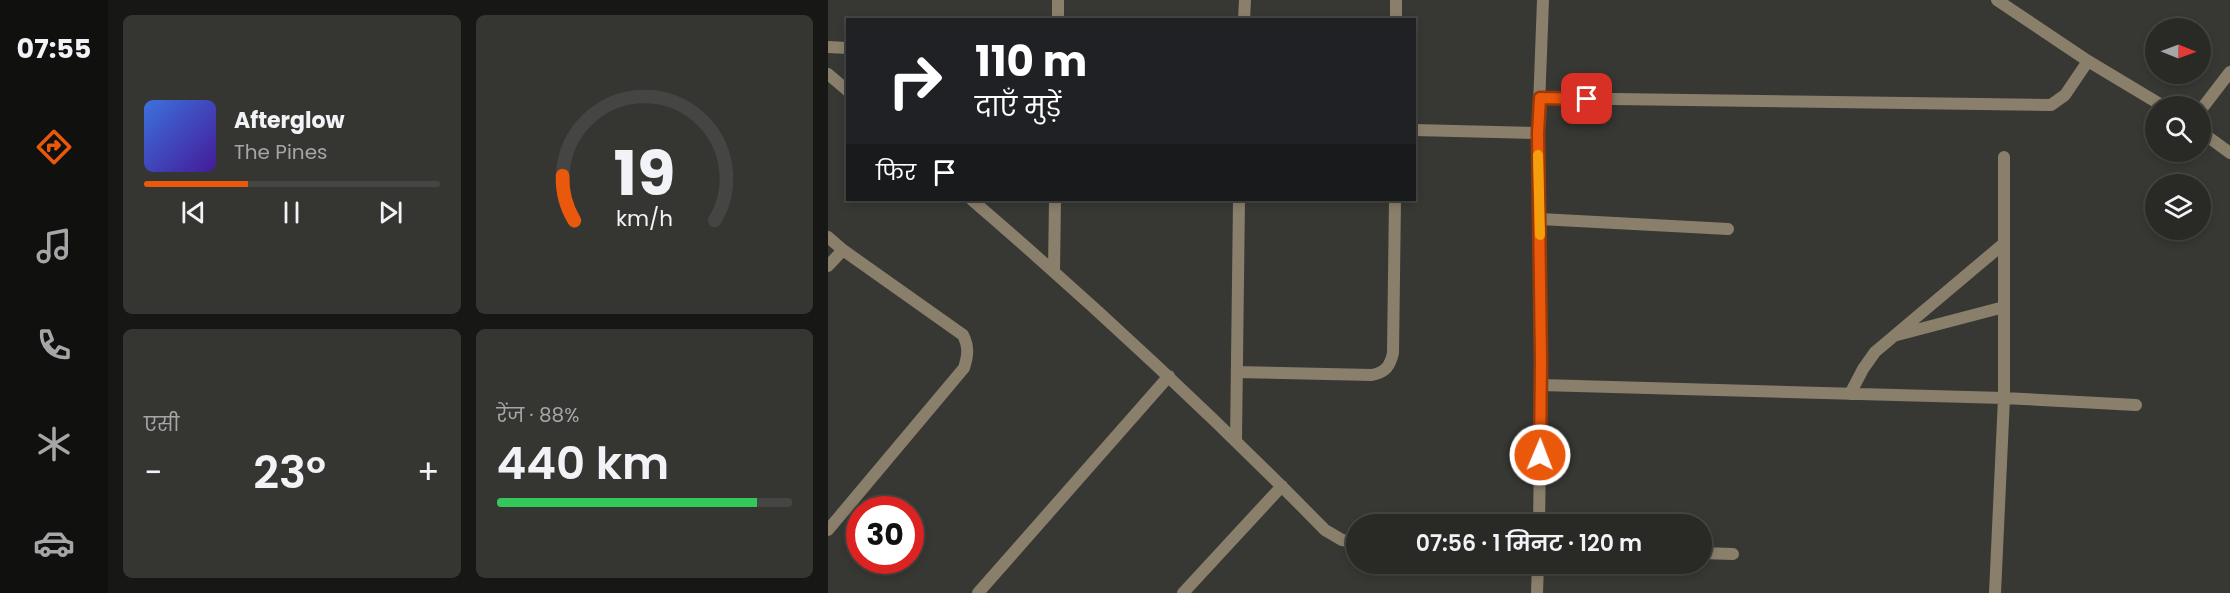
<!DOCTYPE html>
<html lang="hi">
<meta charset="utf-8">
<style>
:root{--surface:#292926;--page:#353532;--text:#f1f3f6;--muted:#a5a6a7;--line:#454543;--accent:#ea580c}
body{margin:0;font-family:Poppins,"Noto Sans Devanagari",sans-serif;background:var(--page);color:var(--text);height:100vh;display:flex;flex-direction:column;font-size:22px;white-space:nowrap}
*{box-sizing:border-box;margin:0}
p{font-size:20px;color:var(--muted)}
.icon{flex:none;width:33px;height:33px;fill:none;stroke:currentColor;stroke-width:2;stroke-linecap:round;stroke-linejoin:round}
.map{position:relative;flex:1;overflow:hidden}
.sheet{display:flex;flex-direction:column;gap:15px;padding:15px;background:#171715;width:720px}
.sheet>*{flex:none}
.hud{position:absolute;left:18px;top:18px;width:570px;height:183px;border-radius:0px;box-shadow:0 3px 9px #0003,0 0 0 2px var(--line);background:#202124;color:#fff;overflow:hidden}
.needle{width:39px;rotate:91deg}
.buttons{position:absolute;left:1317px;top:18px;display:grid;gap:12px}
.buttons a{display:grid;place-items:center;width:66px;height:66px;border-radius:50%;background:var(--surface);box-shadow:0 3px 9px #0003,0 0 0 2px var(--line);font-size:30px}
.speed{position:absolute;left:18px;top:496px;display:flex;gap:12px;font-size:30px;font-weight:700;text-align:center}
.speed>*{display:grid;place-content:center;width:78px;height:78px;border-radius:50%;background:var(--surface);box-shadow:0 3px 9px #0003,0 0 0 2px var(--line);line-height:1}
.speed .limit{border:9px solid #d22;background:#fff;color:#111}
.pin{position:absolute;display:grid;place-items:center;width:51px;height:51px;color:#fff;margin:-26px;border-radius:12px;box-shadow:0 3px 9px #0006}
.me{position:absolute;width:66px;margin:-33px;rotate:1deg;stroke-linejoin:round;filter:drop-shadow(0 0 4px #0008)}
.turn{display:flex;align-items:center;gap:21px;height:126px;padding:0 30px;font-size:27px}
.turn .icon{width:78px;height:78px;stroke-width:2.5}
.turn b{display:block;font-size:42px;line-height:51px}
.then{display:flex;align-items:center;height:57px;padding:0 30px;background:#0003;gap:12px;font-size:22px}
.big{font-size:45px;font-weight:600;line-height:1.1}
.sheet .tile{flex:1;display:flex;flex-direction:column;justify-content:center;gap:9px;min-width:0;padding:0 21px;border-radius:9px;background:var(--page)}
.sheet .dial{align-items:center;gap:0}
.dial svg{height:156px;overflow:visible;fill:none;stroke:var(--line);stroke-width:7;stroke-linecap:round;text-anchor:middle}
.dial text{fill:var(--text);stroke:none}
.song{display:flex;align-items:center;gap:18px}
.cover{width:72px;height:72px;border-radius:9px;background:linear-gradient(135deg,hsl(220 70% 55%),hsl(260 70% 35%))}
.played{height:6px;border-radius:3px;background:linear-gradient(90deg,var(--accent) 35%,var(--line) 35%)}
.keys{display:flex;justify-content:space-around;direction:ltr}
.heat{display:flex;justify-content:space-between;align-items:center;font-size:33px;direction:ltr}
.charge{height:9px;border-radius:4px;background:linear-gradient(90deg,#34c759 88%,var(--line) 0)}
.sheet .tiles{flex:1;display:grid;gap:15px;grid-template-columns:repeat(2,1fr)}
.trip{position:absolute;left:518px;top:514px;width:366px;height:60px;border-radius:30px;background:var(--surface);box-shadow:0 3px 9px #0003,0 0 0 2px var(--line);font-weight:600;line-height:60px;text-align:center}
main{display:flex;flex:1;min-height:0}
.dock{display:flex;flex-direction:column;width:108px;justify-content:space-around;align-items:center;background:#10100f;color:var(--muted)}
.dock .icon{width:42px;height:42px}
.dock .selected{color:var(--accent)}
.dock b{font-size:27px;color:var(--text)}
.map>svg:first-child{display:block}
</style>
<main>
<nav class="dock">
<b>07:55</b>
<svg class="icon selected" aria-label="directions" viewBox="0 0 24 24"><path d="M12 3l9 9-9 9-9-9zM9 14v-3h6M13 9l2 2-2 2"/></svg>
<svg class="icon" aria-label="music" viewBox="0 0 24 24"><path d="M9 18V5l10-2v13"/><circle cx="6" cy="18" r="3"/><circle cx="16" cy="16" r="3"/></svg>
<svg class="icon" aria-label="phone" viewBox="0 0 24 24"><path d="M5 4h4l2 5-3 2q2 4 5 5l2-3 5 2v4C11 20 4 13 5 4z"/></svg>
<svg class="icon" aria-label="climate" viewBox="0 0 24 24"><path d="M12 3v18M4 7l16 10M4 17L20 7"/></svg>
<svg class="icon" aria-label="car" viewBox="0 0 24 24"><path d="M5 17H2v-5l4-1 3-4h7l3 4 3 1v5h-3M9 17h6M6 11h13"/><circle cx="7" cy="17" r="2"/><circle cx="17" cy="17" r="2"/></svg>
</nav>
<section class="sheet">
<div class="tiles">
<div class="tile">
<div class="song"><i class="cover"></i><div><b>Afterglow</b><p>The Pines</p></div></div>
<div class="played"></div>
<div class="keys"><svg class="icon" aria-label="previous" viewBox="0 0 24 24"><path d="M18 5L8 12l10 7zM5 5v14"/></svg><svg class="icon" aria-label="pause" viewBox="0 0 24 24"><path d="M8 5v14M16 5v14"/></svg><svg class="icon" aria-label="next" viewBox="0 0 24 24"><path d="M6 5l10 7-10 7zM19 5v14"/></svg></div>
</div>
<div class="tile dial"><svg viewBox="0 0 100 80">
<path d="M14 69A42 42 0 1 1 86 69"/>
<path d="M14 69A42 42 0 0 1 8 46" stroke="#ea580c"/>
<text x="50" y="56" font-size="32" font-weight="700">19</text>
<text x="50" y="72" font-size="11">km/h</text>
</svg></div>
<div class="tile"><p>एसी</p>
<div class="heat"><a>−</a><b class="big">23°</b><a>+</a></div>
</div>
<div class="tile"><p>रेंज · 88%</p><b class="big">440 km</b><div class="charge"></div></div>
</div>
</section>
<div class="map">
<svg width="1402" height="593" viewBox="0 0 1402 593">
<rect width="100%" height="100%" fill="#373733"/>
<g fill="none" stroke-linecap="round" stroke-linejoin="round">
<path stroke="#897f6b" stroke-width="12" d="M 1169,0 L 1260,61 L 1335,106
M 230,20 L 230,0
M 416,20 L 417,0
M 568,20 L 568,0
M 0,47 L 20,48
M 0,74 L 20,91
M 712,98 L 1223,105 L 1237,95 L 1260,61
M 1372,111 L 1402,72
M 586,130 L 710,133
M 1372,131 L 1402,153
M 144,200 C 266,305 384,415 497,530 L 514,540 L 528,542
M 712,219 L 900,229
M 0,237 L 15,250
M 0,266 L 15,250 L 135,335 C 141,347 140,355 136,368 L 0,530
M 226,270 L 227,200
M 1069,335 L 1176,307
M 409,372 L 544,375 C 558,372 562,366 565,353 L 567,200
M 713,385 L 1176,398 L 1308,405
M 1022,394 L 1035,369 L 1047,352 L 1174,245
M 408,441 L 411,200
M 711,525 L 713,385 L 710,133 L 715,0
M 873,553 L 905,554
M 150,593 L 341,376
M 355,593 L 454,486
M 709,593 L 710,564
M 1167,593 L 1176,398 L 1176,157"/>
</g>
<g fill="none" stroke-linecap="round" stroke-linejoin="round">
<g stroke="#983908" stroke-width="15">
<path id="route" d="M 712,455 L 713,361 L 710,133 L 712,98 L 759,99"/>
</g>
<use href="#route" stroke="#ea580c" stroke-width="10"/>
<path stroke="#f59e0b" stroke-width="10" d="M 710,155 L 712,235"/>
</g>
</svg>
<div class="buttons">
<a><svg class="needle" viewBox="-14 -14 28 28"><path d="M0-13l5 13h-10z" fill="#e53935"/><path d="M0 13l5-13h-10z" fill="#a5a6a7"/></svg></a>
<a><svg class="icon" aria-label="search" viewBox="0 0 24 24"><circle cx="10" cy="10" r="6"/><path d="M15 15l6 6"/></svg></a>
<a><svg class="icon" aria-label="layers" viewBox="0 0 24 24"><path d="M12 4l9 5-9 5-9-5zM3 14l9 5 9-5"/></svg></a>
</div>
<div class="speed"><div class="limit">30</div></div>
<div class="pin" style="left:759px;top:99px;background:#d93025"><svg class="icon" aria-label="arrive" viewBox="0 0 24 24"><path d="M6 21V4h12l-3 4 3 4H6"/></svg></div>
<svg class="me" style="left:712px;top:455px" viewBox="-20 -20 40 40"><circle r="17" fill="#ea580c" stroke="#fff" stroke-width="3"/><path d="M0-11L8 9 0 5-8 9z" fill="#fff"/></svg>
<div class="trip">07:56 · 1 मिनट · 120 m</div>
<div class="hud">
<div class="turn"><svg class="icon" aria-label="right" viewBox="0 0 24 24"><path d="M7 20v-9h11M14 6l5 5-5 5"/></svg><div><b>110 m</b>दाएँ मुड़ें</div></div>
<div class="then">फिर<svg class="icon" aria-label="arrive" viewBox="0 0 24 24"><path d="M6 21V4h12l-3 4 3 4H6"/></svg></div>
</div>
</div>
</main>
